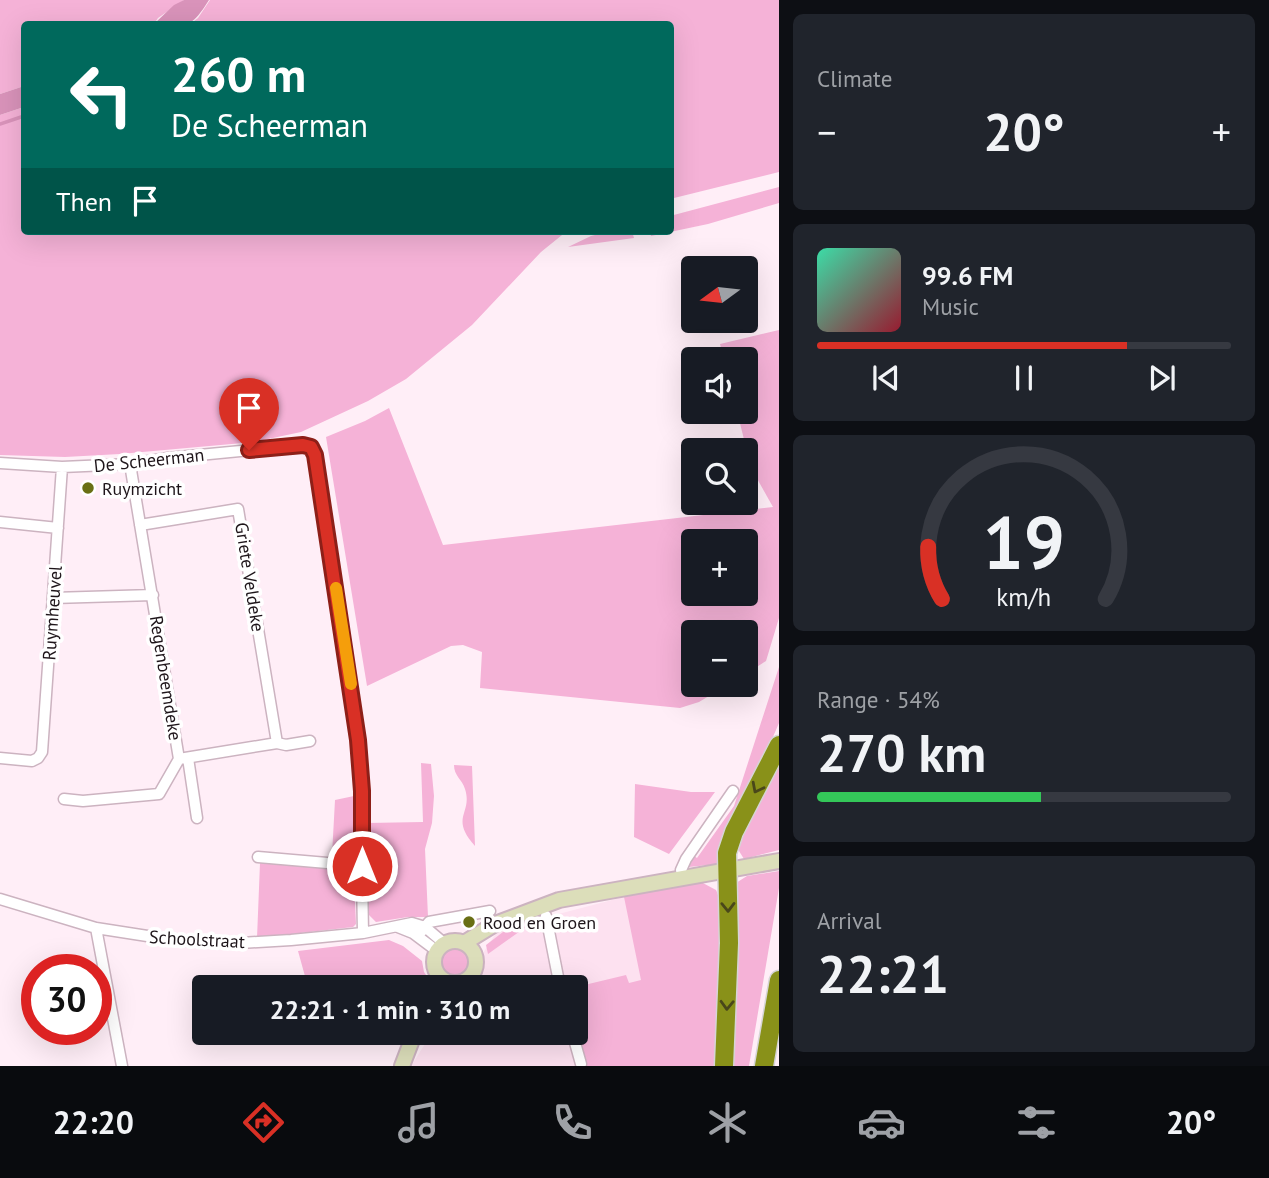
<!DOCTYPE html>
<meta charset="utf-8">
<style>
:root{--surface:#171b24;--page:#20242c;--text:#f1f3f6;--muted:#9ea1a6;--line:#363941;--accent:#d93025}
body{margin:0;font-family:"PT Sans",sans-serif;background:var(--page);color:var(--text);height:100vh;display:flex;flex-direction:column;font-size:26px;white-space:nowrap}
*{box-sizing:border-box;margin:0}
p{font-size:23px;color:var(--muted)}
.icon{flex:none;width:38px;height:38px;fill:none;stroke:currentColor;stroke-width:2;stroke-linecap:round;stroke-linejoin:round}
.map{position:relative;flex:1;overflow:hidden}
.sheet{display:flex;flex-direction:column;gap:14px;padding:14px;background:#0d0f14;width:490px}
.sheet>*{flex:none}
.hud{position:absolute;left:21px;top:21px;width:653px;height:214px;border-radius:7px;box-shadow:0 7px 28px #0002;background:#00695c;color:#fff;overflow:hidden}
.needle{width:46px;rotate:255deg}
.controls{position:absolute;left:681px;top:256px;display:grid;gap:14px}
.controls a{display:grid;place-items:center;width:77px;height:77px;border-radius:7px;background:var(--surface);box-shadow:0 7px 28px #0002;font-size:35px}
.speed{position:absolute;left:21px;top:954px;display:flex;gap:14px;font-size:35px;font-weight:700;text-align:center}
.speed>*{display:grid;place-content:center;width:91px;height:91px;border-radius:50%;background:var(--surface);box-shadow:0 7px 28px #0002;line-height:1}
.speed .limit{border:10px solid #d22;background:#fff;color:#111}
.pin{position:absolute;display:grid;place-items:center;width:60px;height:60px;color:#fff;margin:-72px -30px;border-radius:50% 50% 50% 0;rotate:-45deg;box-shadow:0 0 7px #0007}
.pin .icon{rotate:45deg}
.me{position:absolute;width:77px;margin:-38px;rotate:0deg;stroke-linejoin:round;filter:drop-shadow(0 0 5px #0008)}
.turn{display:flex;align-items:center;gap:24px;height:147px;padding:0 35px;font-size:32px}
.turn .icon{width:91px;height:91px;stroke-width:2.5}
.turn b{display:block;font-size:49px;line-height:60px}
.then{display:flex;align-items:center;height:66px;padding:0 35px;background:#0003;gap:14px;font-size:26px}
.big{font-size:52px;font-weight:800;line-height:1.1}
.sheet .tile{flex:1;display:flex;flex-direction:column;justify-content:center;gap:10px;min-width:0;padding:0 24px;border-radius:10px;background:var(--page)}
.sheet .dial{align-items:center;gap:0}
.dial svg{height:182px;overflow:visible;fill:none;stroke:var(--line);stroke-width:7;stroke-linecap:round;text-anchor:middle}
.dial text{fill:var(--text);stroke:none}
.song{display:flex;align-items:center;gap:21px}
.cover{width:84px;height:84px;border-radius:10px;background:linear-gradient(135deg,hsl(160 70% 55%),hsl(350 70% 35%))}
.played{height:7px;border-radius:4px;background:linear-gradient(90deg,var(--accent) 75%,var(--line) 75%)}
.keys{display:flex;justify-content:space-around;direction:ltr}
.heat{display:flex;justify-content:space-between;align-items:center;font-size:38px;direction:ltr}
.charge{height:10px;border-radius:5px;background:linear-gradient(90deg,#34c759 54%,var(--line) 0)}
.trip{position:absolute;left:192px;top:975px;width:396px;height:70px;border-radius:7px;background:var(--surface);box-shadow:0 7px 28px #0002;font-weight:800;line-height:70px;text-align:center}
.dock{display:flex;height:112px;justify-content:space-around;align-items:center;background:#090b0e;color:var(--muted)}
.dock .icon{width:49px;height:49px}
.dock .on{color:var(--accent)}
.dock b{font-size:32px;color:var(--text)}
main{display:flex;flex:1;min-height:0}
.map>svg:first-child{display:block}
</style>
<main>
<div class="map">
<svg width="779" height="1066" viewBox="0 0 779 1066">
<rect width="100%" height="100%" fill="#ffeef7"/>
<path fill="#fde1f0" d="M 631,895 L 665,1066 L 411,1066 L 432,1033 L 576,1032 L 576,987 L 461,987 L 498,930 Z"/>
<path fill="#f5b2d7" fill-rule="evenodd" d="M 0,0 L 184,0 L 158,18 L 154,24 L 24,24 L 24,86 L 0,94 Z
M 210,0 L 779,0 L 779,172 L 670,199 L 670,24 L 190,24 L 198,18 Z
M 24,107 L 24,231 L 567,231 L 541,252 L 472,325 L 406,379 L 368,401 L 301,432 L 254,442 L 120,454 L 65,457 L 0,455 L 0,115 Z
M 779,187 L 779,203 L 708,224 L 651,236 L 650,231 L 670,231 L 670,216 Z
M 611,231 L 632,231 L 634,238 L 568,247 L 591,236 Z
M 779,330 L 779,618 L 766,661 L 746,674 L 746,632 L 693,632 L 693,684 L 729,684 L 699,702 L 680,708 L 480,688 L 482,652 L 463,645 L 451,646 L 367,686 L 326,437 L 365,421 L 389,408 L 443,545 L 773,507 L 751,468 L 737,411 L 746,411 L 746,359 L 724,359 L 720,344 ZM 693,541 L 746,541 L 746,593 L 693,593 Z
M 779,667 L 779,723 L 718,864 L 689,867 L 688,859 L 693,855 L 697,858 L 734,806 Z
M 779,758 L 779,850 L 744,859 L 739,851 L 738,844 Z
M 421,763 L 431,764 L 434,796 L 432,823 L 425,849 L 428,917 L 408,917 L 376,922 L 369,915 L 367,823 L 423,822 Z
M 454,765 L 472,766 L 475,846 C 449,817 473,814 465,789 C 462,779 454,776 454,765 Z
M 635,784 L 691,792 L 715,792 L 669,854 L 634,837 Z
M 354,796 L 354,851 L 348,857 L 332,855 L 335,800 Z
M 260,863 L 344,869 L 352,875 L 354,881 L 356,924 L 353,927 L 257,938 Z
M 779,871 L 779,888 L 749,1066 L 727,1066 L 736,883 L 747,876 Z
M 701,882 L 716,890 C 728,913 717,1033 715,1066 L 587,1066 L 576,1033 L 576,987 L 626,975 L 629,983 L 641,980 L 624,897 Z
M 531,917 L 537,919 L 488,954 L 486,945 L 503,932 Z
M 389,940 L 403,946 L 422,961 L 424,972 L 430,981 L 428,987 L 308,987 L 298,951 Z
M441 962a14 14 0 1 1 28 0a14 14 0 1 1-28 0Z"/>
<path fill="#d993ba" d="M 184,0 L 209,0 C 190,30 188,25 154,24 L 174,5 Z
M 24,86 L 24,107 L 0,115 L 0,94 Z"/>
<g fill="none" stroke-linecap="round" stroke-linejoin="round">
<path stroke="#d993ba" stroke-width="3.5" d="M 0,124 L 24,116"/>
<g stroke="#ccb3c0" stroke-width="13">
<path id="street" d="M 0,463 L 62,467 L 130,464 L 168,458 L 303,445 L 311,447 L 315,455 L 353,696 L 360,762 L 363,933
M 0,522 L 58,528
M 140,525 L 238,509 L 277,743 L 179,759
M 53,598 L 153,595
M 277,743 L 286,745 L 310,741
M 0,758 L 32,761 L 38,758 L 42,752 L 62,467
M 188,758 L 197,818
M 64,799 L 83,801 L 159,794 L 179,759 L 130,464
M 258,857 L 362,866
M 683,878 L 681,870 L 686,859 L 733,791
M 0,899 L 96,928 L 173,940 L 241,943 L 291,940 L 363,933 L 412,923 L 425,927 L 445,944
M 546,916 L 560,987
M 398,927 L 413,933 L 437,951
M 96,928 L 122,1066
M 418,936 L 429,922 L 490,911
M 572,1032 L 581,1064"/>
</g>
<g stroke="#ccb3c0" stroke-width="18">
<path id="secondary" d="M434 962a21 21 0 1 1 42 0a21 21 0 1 1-42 0Z
M 464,943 L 495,924 L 559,900 L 779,861
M 402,1066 L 415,1032"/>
</g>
<g stroke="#d6d5d6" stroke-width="21">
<path id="highway" d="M 724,1066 L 729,943 L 727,853 L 734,832 L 779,745
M 764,1066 L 779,980"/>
</g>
<use href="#street" stroke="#fff" stroke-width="10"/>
<use href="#secondary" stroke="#dcdeba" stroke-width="14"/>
<use href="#highway" stroke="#899119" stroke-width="18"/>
</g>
<defs><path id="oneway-chevron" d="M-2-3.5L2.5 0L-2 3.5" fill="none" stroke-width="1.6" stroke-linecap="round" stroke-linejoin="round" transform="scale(1.75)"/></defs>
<g stroke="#49471a">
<use href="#oneway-chevron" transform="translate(757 788) rotate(117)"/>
<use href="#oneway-chevron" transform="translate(728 907) rotate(89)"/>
<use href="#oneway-chevron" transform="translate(727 1005) rotate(92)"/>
</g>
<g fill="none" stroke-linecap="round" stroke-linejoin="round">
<g stroke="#8d1f18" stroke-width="18">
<path id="route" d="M 249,450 L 303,445 L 311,447 L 315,455 L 358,740 L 362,791 L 362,866"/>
</g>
<use href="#route" stroke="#d93025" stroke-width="12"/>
<path stroke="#f59e0b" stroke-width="12" d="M 336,588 L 351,684"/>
</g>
<g fill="#696f14" stroke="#fff" stroke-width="2.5">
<circle cx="88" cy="488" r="7"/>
<circle cx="469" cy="922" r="7"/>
</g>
<g text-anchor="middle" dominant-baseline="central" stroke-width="7" stroke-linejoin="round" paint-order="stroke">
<g font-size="18" fill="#1e151a" stroke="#fff">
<text transform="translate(149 460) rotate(-6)">De Scheerman</text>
<text transform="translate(250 577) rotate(81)">Griete Veldeke</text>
<text transform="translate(52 613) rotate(-86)">Ruymheuvel</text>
<text transform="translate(166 678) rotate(81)">Regenbeemdeke</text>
<text transform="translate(197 939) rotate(3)">Schoolstraat</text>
</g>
<g font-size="18" fill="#1e151a" stroke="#fff" text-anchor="start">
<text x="102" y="488">Ruymzicht</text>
<text x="483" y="922">Rood en Groen</text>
</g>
</g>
</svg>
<div class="controls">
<a><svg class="needle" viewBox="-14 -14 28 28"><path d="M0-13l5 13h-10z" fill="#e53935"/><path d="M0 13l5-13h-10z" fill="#9ea1a6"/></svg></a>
<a><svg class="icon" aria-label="sound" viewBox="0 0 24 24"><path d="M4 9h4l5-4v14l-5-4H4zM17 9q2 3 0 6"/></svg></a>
<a><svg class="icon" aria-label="search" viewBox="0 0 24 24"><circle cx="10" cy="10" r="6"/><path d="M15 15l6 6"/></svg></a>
<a>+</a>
<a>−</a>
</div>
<div class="speed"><div class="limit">30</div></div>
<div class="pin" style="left:249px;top:450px;background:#d93025"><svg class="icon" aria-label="arrive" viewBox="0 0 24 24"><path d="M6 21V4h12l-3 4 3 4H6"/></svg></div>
<svg class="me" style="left:362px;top:866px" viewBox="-20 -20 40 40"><circle r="17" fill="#d93025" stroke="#fff" stroke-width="3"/><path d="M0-11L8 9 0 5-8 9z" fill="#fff"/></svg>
<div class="trip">22:21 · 1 min · 310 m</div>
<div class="hud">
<div class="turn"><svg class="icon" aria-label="left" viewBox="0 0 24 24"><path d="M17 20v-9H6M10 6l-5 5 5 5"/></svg><div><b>260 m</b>De Scheerman</div></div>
<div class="then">Then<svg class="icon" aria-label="arrive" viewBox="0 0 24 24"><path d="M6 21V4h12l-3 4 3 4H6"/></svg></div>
</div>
</div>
<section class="sheet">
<div class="tile"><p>Climate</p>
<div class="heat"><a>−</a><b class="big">20°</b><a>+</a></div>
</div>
<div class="tile">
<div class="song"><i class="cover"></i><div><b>99.6 FM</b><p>Music</p></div></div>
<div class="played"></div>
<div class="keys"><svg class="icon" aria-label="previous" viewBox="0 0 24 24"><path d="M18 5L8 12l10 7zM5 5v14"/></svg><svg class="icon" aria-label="pause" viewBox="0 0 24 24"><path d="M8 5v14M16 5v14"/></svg><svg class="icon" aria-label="next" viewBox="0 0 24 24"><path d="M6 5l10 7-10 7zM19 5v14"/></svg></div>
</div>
<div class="tile dial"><svg viewBox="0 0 100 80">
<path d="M14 69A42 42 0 1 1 86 69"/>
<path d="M14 69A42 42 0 0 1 8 46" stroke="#d93025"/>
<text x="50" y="56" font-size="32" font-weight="700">19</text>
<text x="50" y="72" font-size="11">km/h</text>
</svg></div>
<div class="tile"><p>Range · 54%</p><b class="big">270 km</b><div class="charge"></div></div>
<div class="tile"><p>Arrival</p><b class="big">22:21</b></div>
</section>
</main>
<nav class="dock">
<b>22:20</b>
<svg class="icon on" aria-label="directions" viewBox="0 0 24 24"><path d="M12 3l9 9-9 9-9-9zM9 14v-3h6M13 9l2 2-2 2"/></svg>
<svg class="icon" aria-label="music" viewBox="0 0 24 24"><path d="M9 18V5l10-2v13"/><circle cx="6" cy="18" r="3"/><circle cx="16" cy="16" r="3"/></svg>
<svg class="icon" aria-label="phone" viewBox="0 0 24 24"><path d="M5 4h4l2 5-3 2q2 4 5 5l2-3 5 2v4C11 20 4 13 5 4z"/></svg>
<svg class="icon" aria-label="climate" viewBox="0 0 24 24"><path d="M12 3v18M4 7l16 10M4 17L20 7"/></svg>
<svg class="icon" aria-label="car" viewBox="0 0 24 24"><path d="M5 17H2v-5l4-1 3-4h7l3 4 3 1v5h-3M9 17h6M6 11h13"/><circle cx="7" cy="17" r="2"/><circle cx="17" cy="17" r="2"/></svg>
<svg class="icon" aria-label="filters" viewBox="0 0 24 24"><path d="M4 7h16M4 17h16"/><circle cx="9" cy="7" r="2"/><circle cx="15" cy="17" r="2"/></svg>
<b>20°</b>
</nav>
